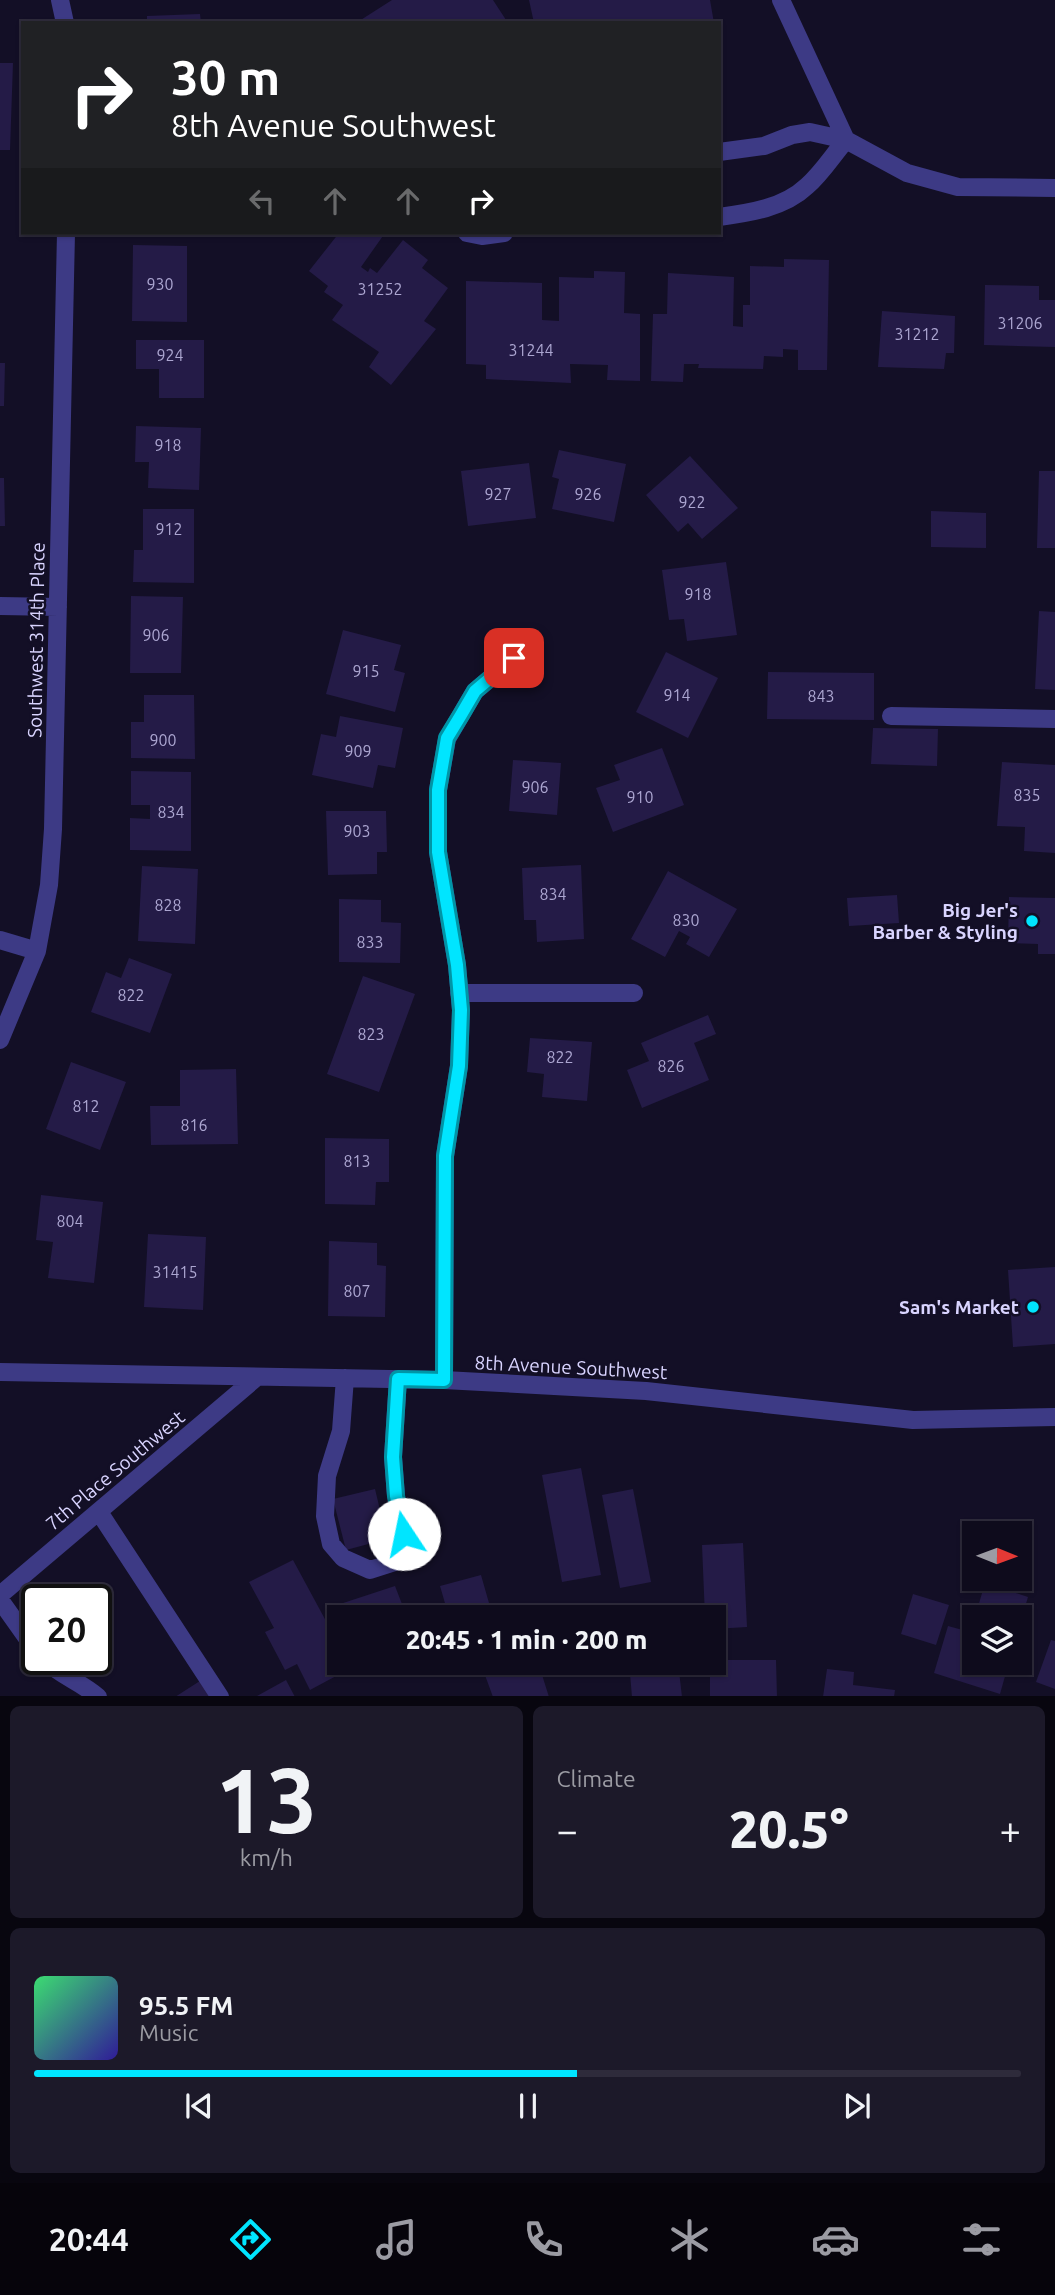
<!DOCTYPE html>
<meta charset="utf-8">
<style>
:root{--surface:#0e0b1c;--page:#1c1929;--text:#f1f3f6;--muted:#9b9ba3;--line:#2e2b3b;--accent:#00e5ff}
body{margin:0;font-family:Ubuntu,sans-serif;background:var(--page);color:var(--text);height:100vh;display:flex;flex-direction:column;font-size:26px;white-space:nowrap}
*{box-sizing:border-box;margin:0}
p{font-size:23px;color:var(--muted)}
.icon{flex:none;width:38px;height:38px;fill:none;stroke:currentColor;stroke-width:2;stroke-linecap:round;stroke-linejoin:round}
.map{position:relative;height:1696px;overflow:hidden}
.sheet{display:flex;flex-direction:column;gap:10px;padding:10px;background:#08060f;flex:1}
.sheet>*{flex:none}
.top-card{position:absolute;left:21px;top:21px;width:700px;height:214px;border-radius:0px;box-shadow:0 2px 5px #0004,0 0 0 2px var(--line);background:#202124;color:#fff;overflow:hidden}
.needle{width:46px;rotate:91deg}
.controls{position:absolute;left:962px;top:1521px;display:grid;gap:14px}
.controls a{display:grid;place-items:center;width:70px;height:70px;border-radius:0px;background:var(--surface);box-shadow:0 2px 5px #0004,0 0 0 2px var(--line);font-size:35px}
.speed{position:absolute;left:21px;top:1584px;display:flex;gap:14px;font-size:35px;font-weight:700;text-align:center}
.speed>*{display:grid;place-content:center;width:91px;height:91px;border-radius:50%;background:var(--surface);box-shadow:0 2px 5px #0004,0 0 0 2px var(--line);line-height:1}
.speed .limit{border:4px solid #111;border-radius:10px;background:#fff;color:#111}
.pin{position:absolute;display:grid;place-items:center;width:60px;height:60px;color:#fff;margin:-30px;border-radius:14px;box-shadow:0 4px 10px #0006}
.me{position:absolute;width:77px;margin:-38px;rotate:349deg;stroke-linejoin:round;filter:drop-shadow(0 0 5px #0008)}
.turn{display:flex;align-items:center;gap:24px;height:147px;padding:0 35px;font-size:32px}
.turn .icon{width:91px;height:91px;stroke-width:2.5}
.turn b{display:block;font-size:49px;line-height:60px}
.lanes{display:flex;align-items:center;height:66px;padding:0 35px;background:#0003;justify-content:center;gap:35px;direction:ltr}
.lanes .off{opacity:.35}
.big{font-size:52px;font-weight:800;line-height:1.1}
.sheet .widget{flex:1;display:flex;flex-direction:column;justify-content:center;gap:10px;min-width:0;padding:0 24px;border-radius:10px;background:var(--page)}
.sheet .dial{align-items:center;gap:0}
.dial b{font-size:91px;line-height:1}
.song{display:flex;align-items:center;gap:21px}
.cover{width:84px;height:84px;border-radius:10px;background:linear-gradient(135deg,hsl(140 70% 55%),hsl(250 70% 35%))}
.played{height:7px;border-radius:4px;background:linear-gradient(90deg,var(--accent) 55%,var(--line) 55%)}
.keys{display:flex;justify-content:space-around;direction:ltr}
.heat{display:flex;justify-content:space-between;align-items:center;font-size:38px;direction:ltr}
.sheet .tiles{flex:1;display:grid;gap:10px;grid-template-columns:1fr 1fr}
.widget:last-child{grid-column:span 2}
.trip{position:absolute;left:327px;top:1605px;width:399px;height:70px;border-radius:0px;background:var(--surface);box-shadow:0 2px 5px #0004,0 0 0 2px var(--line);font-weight:800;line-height:70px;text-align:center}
.menu{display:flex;height:112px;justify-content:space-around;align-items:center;background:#06040b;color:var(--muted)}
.menu .icon{width:49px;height:49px}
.menu .active{color:var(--accent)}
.menu b{font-size:32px;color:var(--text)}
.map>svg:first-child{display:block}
</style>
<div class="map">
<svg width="1055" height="1697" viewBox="0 0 1055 1697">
<rect width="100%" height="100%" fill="#130f26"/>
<path fill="#241b47" d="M 392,0 L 493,0 L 508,23 L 356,23 Z
M 529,0 L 710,0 L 714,23 L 534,23 Z
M 200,14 L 201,23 L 147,23 L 147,16 Z
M 0,63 L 13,63 L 10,150 L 0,150 Z
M 339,233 L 385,233 L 361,267 L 368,272 L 370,268 L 377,273 L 403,240 L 428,260 L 422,268 L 448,288 L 424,321 L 436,329 L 391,385 L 369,367 L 379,352 L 332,320 L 343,305 L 324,292 L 328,286 L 309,271 Z
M 133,245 L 187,246 L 187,322 L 132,321 Z
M 784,259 L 829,260 L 827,370 L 798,370 L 798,350 L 783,349 L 783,357 L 764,356 L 763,369 L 698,368 L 699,364 L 684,364 L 683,382 L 651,381 L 653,314 L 667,314 L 668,273 L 734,277 L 733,326 L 743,327 L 743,305 L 750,305 L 750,266 L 784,267 Z
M 594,271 L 625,272 L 624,313 L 640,314 L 640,381 L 607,380 L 608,365 L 570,364 L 571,383 L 486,379 L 486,365 L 466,364 L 466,281 L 542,283 L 542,320 L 559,321 L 559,277 L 594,278 Z
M 985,285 L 1039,286 L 1039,300 L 1055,300 L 1055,347 L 984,345 Z
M 882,311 L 955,316 L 954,353 L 946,353 L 944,369 L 878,367 Z
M 136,340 L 204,340 L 204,398 L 159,398 L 159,369 L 136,369 Z
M 0,363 L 5,363 L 4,406 L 0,406 Z
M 136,426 L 201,428 L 199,490 L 148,488 L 149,462 L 135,462 Z
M 559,450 L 626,464 L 614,522 L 552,509 L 559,479 L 552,477 Z
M 690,456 L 738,508 L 702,539 L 688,523 L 678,532 L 646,495 Z
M 529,463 L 536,518 L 468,526 L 461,471 Z
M 1039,471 L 1055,471 L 1055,548 L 1037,548 Z
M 0,478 L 4,478 L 5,526 L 0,526 Z
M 143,509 L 194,509 L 194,583 L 133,582 L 134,550 L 143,550 Z
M 931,511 L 986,513 L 986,548 L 931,547 Z
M 726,562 L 737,635 L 687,641 L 684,619 L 669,620 L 662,570 Z
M 131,596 L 183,597 L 181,673 L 130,673 Z
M 1039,611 L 1055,612 L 1055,690 L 1035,689 Z
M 343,630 L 401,645 L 394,670 L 405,673 L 395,712 L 326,694 Z
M 666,652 L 718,678 L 688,738 L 636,712 Z
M 768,672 L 874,673 L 874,720 L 767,719 Z
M 144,695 L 194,695 L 195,759 L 131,758 L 131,722 L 144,722 Z
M 340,716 L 403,728 L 395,768 L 378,765 L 373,788 L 312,775 L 321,734 L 336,737 Z
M 873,728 L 938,729 L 937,766 L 871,764 Z
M 662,748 L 684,805 L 613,832 L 596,788 L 620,780 L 614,765 Z
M 513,760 L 561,763 L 557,815 L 509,811 Z
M 1002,762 L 1055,765 L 1055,853 L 1024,851 L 1025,827 L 997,826 Z
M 131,771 L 191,772 L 191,851 L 130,850 L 130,818 L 150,819 L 150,805 L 131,805 Z
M 326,811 L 386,811 L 387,852 L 377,852 L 377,874 L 328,875 Z
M 581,865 L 584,939 L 537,942 L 536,920 L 524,920 L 522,868 Z
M 142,866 L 198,869 L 195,944 L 138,941 Z
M 668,871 L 737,909 L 709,957 L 686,944 L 690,937 L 679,931 L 665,957 L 631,939 Z
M 897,895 L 899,923 L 849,926 L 847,898 Z
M 1009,897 L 1055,898 L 1055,954 L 1038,954 L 1038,944 L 1008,943 Z
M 339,899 L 381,900 L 381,922 L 401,923 L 400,963 L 339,962 Z
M 129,958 L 172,974 L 150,1033 L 91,1012 L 106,972 L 121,978 Z
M 363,976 L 415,994 L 379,1092 L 327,1074 Z
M 708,1015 L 716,1034 L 694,1043 L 709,1080 L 642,1108 L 627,1070 L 649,1061 L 641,1043 Z
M 530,1038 L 592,1042 L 587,1101 L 542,1097 L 544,1074 L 527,1072 Z
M 71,1062 L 126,1082 L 100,1150 L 46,1129 Z
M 236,1069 L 238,1144 L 151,1145 L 150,1106 L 180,1106 L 180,1070 Z
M 325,1138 L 389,1139 L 389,1182 L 376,1182 L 375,1205 L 325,1204 Z
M 41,1195 L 103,1202 L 94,1283 L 48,1278 L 53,1242 L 36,1240 Z
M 148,1234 L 206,1237 L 203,1310 L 144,1307 Z
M 329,1241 L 377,1243 L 377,1265 L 386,1266 L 385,1317 L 328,1316 Z
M 1055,1267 L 1055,1344 L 1013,1347 L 1008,1270 Z
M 581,1468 L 601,1575 L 562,1582 L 542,1475 Z
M 375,1489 L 387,1539 L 346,1550 L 333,1499 Z
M 633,1489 L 651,1582 L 620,1588 L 602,1495 Z
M 743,1543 L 747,1627 L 714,1629 L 714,1617 L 705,1617 L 702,1545 Z
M 293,1560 L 340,1647 L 340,1662 L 348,1662 L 351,1668 L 310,1690 L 297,1664 L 285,1670 L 265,1632 L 274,1628 L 249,1582 Z
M 481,1575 L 493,1617 L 449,1617 L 440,1586 Z
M 985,1583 L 1028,1597 L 1022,1617 L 975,1617 Z
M 395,1586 L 407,1617 L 338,1617 L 334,1606 Z
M 913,1594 L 949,1605 L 936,1645 L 901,1634 Z
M 975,1619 L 975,1662 L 1009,1662 L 1000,1694 L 934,1673 L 948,1626 L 970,1632 Z
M 1051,1640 L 1055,1641 L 1055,1689 L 1036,1682 Z
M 714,1660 L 776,1660 L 777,1697 L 710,1697 L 710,1662 L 714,1662 Z
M 495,1662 L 538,1662 L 549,1697 L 493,1697 L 482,1667 Z
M 629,1662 L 678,1662 L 682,1697 L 632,1697 Z
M 827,1669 L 854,1672 L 853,1685 L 895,1690 L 894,1697 L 823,1697 Z
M 203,1679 L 214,1697 L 175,1697 Z
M 286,1680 L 295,1697 L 257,1696 Z"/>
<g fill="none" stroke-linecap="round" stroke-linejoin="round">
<path stroke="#3d3a85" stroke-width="18" d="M 60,0 L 65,23
M 781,0 L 846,140
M 719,152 L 764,146 L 792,135 L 810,132 L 846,140 L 907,173 L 958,187 L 1055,188
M 719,217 C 749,213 784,208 807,186 C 822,173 833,155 846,140
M 467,233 L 482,236 L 504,233
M 0,606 L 58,607
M 891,716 L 1055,719
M 0,940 L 37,951
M 459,993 L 634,993
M 0,1040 L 37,951 L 49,885 L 53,829 L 66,233
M 0,1372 L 444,1380 L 646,1391 L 913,1420 L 1055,1417
M 345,1378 L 341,1431 L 327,1476 L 325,1516 L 331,1544 L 343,1558 L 370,1570 L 395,1562 L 406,1554 L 396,1496 L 393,1457 L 398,1379
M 444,1380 L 445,1156 L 459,1066 L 461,1010 L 457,965 L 438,852 L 438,790 L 447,739 L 475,691 L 533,642
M 99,1512 L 220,1697
M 0,1595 L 257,1377
M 0,1600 L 37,1652
M 43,1659 C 59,1675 81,1682 98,1697"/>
</g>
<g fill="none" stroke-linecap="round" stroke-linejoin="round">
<g stroke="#0095a6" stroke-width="18">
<path id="route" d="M 404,1534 L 396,1496 L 393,1457 L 398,1379 L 444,1380 L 445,1156 L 459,1066 L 461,1010 L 457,965 L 438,852 L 438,790 L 447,738 L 461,715 L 475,691 L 514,658"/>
</g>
<use href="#route" stroke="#00e5ff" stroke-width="12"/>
</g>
<g fill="#00e5ff" stroke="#130f26" stroke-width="2.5">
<circle cx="1032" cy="921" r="7"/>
<circle cx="1033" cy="1307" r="7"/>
</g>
<g text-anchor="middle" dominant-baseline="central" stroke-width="5" stroke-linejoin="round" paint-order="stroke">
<g font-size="16" fill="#aca6d1">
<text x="160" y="284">930</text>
<text x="380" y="289">31252</text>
<text x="1020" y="323">31206</text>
<text x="917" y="334">31212</text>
<text x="531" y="350">31244</text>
<text x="170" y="355">924</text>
<text x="168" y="445">918</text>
<text x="498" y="494">927</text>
<text x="588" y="494">926</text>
<text x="692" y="502">922</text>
<text x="169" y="529">912</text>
<text x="698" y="594">918</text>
<text x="156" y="635">906</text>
<text x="366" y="671">915</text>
<text x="677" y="695">914</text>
<text x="821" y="696">843</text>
<text x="163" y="740">900</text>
<text x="358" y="751">909</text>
<text x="535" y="787">906</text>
<text x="1027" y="795">835</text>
<text x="640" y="797">910</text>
<text x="171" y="812">834</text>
<text x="357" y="831">903</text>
<text x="553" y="894">834</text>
<text x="168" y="905">828</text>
<text x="686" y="920">830</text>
<text x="370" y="942">833</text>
<text x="131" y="995">822</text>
<text x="371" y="1034">823</text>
<text x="560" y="1057">822</text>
<text x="671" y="1066">826</text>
<text x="86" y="1106">812</text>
<text x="194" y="1125">816</text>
<text x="357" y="1161">813</text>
<text x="70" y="1221">804</text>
<text x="175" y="1272">31415</text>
<text x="357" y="1291">807</text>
</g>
<g font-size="19" fill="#d9d4ff" stroke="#130f26">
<text transform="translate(36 640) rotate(-89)">Southwest 314th Place</text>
<text transform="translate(571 1367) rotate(3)">8th Avenue Southwest</text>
<text transform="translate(115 1470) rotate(-40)">7th Place Southwest</text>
</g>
<g font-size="19" font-weight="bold" fill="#d9d4ff" stroke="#130f26" text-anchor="end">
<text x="1018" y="910">Big Jer's<tspan x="1018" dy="22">Barber &amp; Styling</tspan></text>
<text x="1019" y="1307">Sam's Market</text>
</g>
</g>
</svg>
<div class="controls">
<a><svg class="needle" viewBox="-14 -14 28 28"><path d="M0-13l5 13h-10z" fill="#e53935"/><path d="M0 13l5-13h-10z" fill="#9b9ba3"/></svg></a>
<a><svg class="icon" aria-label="layers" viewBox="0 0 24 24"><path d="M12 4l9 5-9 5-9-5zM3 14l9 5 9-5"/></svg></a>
</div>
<div class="speed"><div class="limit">20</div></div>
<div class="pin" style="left:514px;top:658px;background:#d93025"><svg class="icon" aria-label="arrive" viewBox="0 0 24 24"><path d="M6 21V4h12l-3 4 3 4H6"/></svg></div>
<svg class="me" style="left:404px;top:1534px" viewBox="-20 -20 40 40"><circle r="19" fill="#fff"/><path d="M0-13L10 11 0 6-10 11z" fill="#00e5ff"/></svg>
<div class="trip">20:45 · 1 min · 200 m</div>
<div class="top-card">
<div class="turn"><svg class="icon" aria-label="right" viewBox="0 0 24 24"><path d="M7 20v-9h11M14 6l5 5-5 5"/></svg><div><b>30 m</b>8th Avenue Southwest</div></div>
<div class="lanes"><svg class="icon off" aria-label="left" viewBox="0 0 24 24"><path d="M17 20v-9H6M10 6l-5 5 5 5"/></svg><svg class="icon off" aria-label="ahead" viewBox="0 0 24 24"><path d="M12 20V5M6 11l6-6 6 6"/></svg><svg class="icon off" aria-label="ahead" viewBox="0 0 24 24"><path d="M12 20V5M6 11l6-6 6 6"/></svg><svg class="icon" aria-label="right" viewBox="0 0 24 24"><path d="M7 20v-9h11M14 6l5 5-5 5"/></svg></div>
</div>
</div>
<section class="sheet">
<div class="tiles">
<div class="widget dial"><b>13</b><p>km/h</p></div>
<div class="widget"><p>Climate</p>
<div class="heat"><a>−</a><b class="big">20.5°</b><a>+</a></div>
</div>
<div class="widget">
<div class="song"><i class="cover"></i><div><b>95.5 FM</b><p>Music</p></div></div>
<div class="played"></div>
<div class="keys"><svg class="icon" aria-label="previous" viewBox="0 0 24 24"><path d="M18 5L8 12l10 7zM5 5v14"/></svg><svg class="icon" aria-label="pause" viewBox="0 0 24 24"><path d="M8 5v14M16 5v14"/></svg><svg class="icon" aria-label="next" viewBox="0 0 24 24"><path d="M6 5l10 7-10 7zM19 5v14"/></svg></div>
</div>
</div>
</section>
<nav class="menu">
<b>20:44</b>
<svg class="icon active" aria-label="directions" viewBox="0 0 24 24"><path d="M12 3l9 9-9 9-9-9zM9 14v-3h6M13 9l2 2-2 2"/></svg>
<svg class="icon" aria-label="music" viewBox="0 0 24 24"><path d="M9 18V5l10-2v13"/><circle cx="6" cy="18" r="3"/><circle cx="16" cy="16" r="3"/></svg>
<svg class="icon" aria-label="phone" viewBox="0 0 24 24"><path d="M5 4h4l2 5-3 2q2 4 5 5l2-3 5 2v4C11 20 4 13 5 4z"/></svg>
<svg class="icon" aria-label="climate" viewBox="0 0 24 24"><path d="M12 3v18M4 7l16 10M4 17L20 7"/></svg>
<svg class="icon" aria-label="car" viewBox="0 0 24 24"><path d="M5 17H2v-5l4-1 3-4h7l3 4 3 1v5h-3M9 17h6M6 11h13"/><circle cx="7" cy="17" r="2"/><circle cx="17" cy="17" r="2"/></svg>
<svg class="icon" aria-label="filters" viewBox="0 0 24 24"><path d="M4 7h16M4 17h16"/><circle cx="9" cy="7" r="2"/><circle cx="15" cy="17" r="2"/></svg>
</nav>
